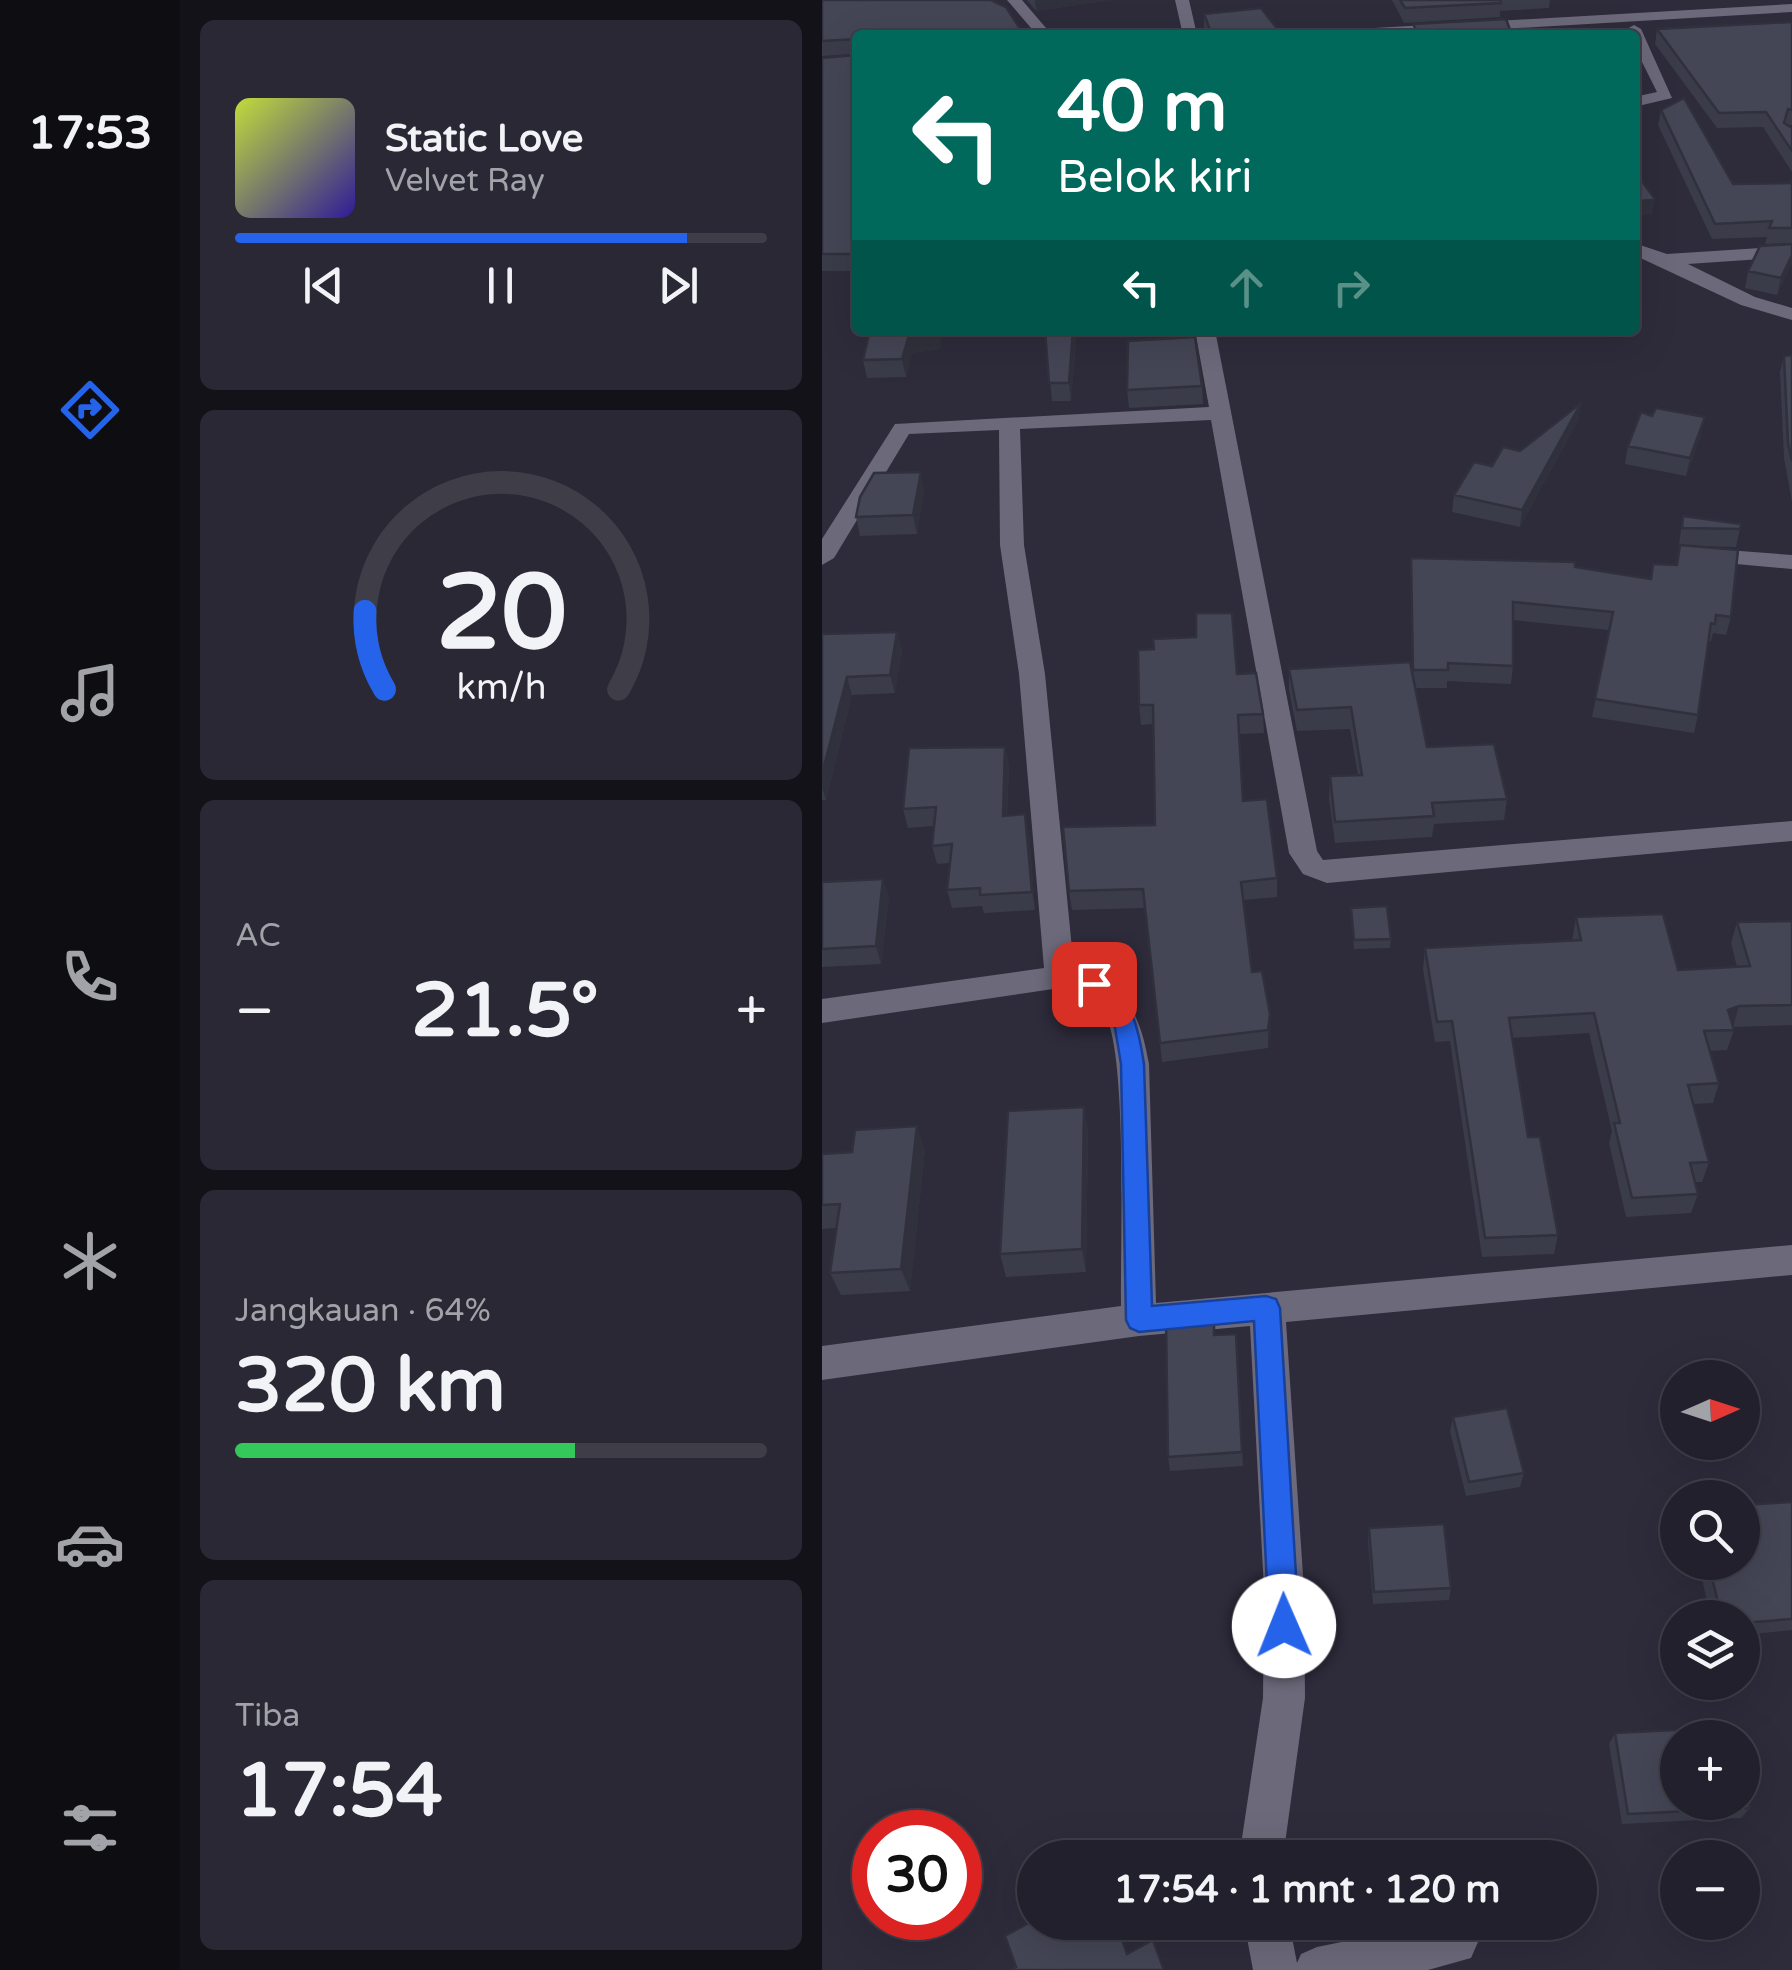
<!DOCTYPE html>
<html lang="id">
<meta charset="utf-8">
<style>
:root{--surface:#22202c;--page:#2a2834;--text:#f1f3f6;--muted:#a2a3a9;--line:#3f3e48;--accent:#2563eb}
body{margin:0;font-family:"Varela Round",sans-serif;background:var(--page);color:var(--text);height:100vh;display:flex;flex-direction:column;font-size:38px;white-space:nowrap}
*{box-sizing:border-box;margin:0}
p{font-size:32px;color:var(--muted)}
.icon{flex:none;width:55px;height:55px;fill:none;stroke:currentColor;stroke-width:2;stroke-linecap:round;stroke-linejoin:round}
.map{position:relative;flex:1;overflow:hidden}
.drawer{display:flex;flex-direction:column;gap:20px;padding:20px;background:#131218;width:642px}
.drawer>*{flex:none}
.hud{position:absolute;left:30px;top:30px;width:788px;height:305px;border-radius:10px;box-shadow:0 10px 40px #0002,0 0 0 2px var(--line);background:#00695c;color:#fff;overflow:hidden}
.needle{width:65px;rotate:87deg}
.buttons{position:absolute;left:838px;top:1360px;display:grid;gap:20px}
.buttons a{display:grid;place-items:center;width:100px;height:100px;border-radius:50%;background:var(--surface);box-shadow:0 10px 40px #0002,0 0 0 2px var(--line);font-size:50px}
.speed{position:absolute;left:30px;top:1810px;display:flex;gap:20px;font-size:50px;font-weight:700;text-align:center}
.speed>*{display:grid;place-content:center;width:130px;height:130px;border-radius:50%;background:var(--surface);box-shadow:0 10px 40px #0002,0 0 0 2px var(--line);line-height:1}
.speed .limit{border:15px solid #d22;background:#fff;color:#111}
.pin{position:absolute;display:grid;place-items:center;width:85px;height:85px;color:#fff;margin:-42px;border-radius:20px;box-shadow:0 5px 15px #0006}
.me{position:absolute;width:110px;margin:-55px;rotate:359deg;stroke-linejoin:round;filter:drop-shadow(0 0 8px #0008)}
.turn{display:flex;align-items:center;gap:35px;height:210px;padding:0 40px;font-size:45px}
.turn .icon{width:130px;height:130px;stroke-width:2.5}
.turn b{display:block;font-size:70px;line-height:85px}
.lanes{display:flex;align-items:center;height:95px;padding:0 40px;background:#0003;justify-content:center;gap:50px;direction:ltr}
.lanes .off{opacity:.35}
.big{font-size:75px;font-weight:800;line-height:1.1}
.drawer .widget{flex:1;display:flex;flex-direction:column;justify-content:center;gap:15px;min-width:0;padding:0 35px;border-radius:15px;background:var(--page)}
.drawer .dial{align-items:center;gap:0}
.dial svg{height:260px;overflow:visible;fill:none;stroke:var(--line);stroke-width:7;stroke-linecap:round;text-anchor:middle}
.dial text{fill:var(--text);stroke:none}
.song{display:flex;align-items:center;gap:30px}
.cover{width:120px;height:120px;border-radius:15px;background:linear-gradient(135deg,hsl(70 70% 55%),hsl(250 70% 35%))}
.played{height:10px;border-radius:5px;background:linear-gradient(90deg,var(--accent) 85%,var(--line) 85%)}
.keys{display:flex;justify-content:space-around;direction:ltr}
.heat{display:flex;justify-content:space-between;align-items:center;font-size:55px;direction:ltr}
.charge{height:15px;border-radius:8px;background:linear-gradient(90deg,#34c759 64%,var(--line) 0)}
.trip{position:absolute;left:195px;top:1840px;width:580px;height:100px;border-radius:50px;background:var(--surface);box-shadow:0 10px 40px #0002,0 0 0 2px var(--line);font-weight:800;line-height:100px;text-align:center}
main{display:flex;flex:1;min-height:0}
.tabs{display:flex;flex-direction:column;width:180px;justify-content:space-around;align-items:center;background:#0e0d12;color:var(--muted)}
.tabs .icon{width:70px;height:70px}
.tabs .active{color:var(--accent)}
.tabs b{font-size:45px;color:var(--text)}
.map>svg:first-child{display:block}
</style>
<main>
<nav class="tabs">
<b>17:53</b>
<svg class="icon active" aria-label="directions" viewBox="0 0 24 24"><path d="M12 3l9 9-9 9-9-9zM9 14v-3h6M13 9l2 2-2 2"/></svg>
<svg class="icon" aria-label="music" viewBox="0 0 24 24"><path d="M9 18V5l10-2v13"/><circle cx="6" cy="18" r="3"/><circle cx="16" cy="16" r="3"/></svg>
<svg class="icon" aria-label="phone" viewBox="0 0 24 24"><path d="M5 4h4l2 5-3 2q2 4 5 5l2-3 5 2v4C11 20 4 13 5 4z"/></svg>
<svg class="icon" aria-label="climate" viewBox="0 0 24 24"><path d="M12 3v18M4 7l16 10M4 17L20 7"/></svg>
<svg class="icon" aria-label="car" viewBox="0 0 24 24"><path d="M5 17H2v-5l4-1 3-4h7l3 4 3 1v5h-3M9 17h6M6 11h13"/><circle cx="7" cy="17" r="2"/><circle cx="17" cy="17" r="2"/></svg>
<svg class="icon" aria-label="filters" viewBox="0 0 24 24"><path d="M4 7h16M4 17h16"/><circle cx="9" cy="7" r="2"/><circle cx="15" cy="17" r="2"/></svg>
</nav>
<section class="drawer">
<div class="widget">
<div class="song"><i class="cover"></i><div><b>Static Love</b><p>Velvet Ray</p></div></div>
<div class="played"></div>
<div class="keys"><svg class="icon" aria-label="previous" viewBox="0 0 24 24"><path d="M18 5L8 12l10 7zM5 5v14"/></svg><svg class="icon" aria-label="pause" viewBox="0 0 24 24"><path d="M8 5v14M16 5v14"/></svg><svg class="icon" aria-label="next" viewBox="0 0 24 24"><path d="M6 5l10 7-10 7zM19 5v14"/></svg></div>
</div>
<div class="widget dial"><svg viewBox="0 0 100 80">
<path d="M14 69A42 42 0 1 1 86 69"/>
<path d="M14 69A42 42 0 0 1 8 45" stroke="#2563eb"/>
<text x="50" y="56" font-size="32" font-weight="700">20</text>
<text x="50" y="72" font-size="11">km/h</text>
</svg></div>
<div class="widget"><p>AC</p>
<div class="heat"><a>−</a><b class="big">21.5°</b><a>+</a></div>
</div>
<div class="widget"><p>Jangkauan · 64%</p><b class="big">320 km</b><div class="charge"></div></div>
<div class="widget"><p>Tiba</p><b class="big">17:54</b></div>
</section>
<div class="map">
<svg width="970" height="1970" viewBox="0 0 970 1970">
<rect width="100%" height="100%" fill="#2e2b3b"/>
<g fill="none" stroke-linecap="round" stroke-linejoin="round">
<path fill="#6c697b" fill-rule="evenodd" d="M 185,0 L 200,0 L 230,35 L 215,35 Z
M 353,0 L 367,0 L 375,35 L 361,35 Z
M 812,25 L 819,29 L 850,98 L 812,107 L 812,97 L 835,92 L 812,46 L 812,35 L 805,29 Z
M 812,243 L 845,254 L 970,246 L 970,257 L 866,264 L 933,297 L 970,308 L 970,320 L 919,305 L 812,255 Z
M 373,330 L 393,330 L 495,851 L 501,860 L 970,821 L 970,841 L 505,883 L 481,874 L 467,853 L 389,420 L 198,429 L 202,545 L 223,674 L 252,969 C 304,983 318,1014 327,1064 L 334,1303 L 970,1245 L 970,1275 L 464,1322 L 482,1590 L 483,1698 L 461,1858 L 417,1858 L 441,1698 L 442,1590 L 428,1326 L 317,1336 L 0,1380 L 0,1346 L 299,1306 C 298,1250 306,1054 283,1015 C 274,998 255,993 238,988 L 0,1023 L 0,999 L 222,968 L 197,674 L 178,545 L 177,430 L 87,434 L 12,558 L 0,565 L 0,539 L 73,424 L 387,407 Z
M 878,548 L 970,555 L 970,569 L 870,560 L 866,555 Z
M 422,1922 L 467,1922 L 475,1963 L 479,1954 L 495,1947 L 618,1922 L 649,1926 L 656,1942 L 649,1958 L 606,1970 L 431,1970 Z"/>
<path fill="#6c697b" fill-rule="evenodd" d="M 970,4 L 970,12 L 578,35 L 493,35 L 500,31 Z"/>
</g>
<path fill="#3a3c4a" d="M 0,0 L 35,35 L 35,271 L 0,271 L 0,58 L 32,54 L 0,56 Z
M 205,0 L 290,0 L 214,11 Z
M 570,0 L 728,0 L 727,8 L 678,11 L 678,17 L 582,23 Z
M 382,14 L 460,35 L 385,35 L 382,27 Z
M 970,22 L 970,125 L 964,125 L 970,128 L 970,172 L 941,127 L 895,128 L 833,44 L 835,29 Z
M 839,110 L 911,184 L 968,183 L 970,180 L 970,243 L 943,244 L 945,237 L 890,239 L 836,125 Z
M 970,244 L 970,263 L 955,295 L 923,288 L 926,271 Z
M 48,330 L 120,330 L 118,349 L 90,353 L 84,377 L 45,378 L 41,360 Z
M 223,330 L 255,330 L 249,401 L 230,401 Z
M 970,355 L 970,502 L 962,458 L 958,372 L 962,356 Z
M 380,386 L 381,404 L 307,408 L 305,390 Z
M 757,419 L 698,527 L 630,512 L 632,495 L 670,466 Z
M 879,435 L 864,476 L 803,464 L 806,446 Z
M 102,490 L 95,534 L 38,536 L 34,517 Z
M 861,516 L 919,524 L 914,547 L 873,546 L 909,617 L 904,635 L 891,633 L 889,641 L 886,641 L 876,715 L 872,733 L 770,717 L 787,630 L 691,620 L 691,666 L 689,684 L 625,681 L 625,688 L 593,688 L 605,747 L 685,799 L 682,820 L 612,824 L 610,837 L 513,843 L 507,798 L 508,776 L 536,775 L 528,729 L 475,731 L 467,690 L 467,669 L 590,669 L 589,558 L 753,567 L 828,579 L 854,565 Z
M 75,632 L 80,650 L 73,693 L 30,695 L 4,800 L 0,800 L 0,634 Z
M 415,674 L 441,714 L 442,733 L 417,734 L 421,801 L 455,878 L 455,897 L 422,900 L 430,972 L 449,1032 L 446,1048 L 340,1062 L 323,908 L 250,910 L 247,891 L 333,825 L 331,724 L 319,725 L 317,705 Z
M 183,747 L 187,766 L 185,816 L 207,833 L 213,910 L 162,913 L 160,906 L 130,908 L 125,890 L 128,863 L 115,864 L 110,846 L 112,826 L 86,828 L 81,809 Z
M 0,882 L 67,897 L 59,964 L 0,967 Z
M 529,908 L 569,939 L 568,948 L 532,949 Z
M 754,917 L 856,970 L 915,967 L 909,943 L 915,922 L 970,921 L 970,1025 L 911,1027 L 912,1030 L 905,1050 L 888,1051 L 897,1083 L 891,1103 L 871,1104 L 887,1162 L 880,1182 L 873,1182 L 876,1194 L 869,1213 L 804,1217 L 787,1143 L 790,1131 L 767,1033 L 690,1038 L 706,1137 L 736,1235 L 732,1254 L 660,1257 L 628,1041 L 613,1042 L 601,969 L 603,948 L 750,941 Z
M 262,1107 L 266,1131 L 264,1272 L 184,1277 L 178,1254 Z
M 103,1150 L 88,1291 L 19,1295 L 8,1273 L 15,1228 L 0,1229 L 0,1154 Z
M 414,1334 L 421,1466 L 348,1471 L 346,1457 L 393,1335 Z
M 631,1417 L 702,1473 L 698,1487 L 644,1496 L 628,1431 Z
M 970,1502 L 970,1630 L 920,1635 L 920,1618 L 889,1618 L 876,1562 L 920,1562 Z
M 547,1528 L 629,1588 L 627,1600 L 551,1604 L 546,1541 Z
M 793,1733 L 928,1808 L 919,1818 L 800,1824 L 787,1744 Z"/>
<path fill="#30313c" d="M 213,0 L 290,0 L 214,11 Z
M 833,199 L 830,214 L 812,217 L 812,202 Z
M 970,255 L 970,263 L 955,295 L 959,278 Z
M 114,330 L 120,330 L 118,349 L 90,353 L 84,377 L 80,359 L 87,335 Z
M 251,330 L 255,330 L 249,401 L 247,383 Z
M 759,403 L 757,419 L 698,527 L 700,510 Z
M 883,417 L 879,435 L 864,476 L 868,458 Z
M 99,472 L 102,490 L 95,534 L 91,515 Z
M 75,632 L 80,650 L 73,693 L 68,675 Z
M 25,677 L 30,695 L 4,800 L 0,788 L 0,774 Z
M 183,747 L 187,766 L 184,834 L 181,816 Z
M 203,814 L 207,833 L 213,910 L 210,892 Z
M 61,879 L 67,897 L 59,964 L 54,946 Z
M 917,1006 L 911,1027 L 906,1010 Z
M 448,1014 L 449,1032 L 446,1048 L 446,1030 Z
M 262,1107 L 266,1131 L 264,1272 L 260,1249 Z
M 95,1126 L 103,1150 L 88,1291 L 79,1269 Z"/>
<path fill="#444656" stroke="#30313c" stroke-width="2.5" d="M 0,0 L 169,0 L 184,7 L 202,35 L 35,35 L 35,254 L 0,254 L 0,58 L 32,55 L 34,39 L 0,41 Z
M 578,0 L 678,0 L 679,3 L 583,8 Z
M 439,8 L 460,35 L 390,35 L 382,14 Z
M 684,19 L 690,35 L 597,35 L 591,24 Z
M 970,22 L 970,110 L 966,109 L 962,123 L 970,128 L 970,151 L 944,112 L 897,113 L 835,29 Z
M 862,98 L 911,184 L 968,183 L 970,180 L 970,228 L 947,228 L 950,221 L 893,224 L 839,110 Z
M 812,171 L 833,199 L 812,202 Z
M 970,244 L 970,255 L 959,278 L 926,271 L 938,246 Z
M 48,330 L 114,330 L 87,335 L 80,359 L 41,360 Z
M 223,330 L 251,330 L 247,383 L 227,383 Z
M 373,337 L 380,386 L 305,390 L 306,341 Z
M 970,355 L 970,461 L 966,443 L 962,356 Z
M 759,403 L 700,510 L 632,495 L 652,462 L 670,466 L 681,447 L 698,451 Z
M 834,408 L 883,417 L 868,458 L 806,446 L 819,412 L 830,416 Z
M 99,472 L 91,515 L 34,517 L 38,497 L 52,473 Z
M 861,516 L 919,524 L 918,529 L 860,528 Z
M 858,545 L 916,550 L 909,617 L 894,615 L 893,624 L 889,623 L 876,715 L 773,699 L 791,612 L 691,602 L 691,666 L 626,663 L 626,670 L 591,670 L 589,558 L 753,562 L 753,567 L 829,579 L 831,564 L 855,565 Z
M 374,613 L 410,613 L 415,674 L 434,673 L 441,714 L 416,715 L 421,801 L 445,799 L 455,878 L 419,882 L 430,972 L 440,971 L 448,1014 L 446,1030 L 338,1043 L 321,889 L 247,891 L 241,827 L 333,825 L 331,705 L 317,705 L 316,650 L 332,649 L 331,639 L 374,637 Z
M 75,632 L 68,675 L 25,677 L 0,774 L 0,634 Z
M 588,662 L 605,747 L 672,744 L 685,799 L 610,803 L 612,816 L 513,822 L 508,776 L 540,775 L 529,707 L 475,710 L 467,669 Z
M 183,747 L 181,816 L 203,814 L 210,892 L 158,895 L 158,888 L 125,890 L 130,844 L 110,846 L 114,807 L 81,809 L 87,748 Z
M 61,879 L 54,946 L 0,949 L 0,882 Z
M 565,906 L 569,939 L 532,940 L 529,908 Z
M 841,914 L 856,970 L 928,966 L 915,922 L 970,921 L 970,1005 L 917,1006 L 906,1010 L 912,1030 L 882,1031 L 897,1083 L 866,1085 L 887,1162 L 868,1163 L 876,1194 L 810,1198 L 792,1123 L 798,1123 L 772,1013 L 687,1018 L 706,1137 L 718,1137 L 736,1235 L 663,1238 L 630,1021 L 615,1022 L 603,948 L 759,940 L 754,917 Z
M 262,1107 L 260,1249 L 178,1254 L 186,1111 Z
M 95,1126 L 79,1269 L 8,1273 L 18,1204 L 0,1205 L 0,1154 L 30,1152 L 33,1130 Z
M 392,1317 L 392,1335 L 414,1334 L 420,1452 L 346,1457 L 344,1321 Z
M 685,1408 L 702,1473 L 647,1482 L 631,1417 Z
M 970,1502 L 970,1619 L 920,1623 L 920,1618 L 900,1618 L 886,1562 L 920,1562 L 920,1505 Z
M 622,1524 L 629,1588 L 552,1592 L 547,1528 Z
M 912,1727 L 914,1738 L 855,1738 L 855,1802 L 920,1802 L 920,1769 L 928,1808 L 806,1814 L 793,1733 Z
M 212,1920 L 212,1922 L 263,1922 L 266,1930 L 279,1922 L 294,1922 L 305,1954 L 331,1940 L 342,1970 L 188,1970 L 194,1967 L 183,1936 Z"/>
<path fill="#2563eb" stroke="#184099" stroke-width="2.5" d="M 272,976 C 309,987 317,1031 322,1064 L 330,1306 L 444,1296 L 454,1299 L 458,1308 L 477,1626 L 473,1637 L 462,1641 L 451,1637 L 447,1626 L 432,1321 L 317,1332 L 308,1328 L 304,1320 L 299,1064 L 293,1028 L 283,1006 L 261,984 Z"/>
</svg>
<div class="buttons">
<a><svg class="needle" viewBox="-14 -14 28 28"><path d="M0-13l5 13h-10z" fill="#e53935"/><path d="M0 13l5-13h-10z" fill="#a2a3a9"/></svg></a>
<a><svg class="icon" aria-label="search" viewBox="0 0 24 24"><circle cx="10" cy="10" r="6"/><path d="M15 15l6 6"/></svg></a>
<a><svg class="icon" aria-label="layers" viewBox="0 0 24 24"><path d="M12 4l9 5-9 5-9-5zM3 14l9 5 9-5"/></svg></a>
<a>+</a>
<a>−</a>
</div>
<div class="speed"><div class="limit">30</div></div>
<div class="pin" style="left:272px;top:984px;background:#d93025"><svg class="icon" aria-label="arrive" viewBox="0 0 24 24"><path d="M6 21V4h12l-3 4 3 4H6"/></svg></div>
<svg class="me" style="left:462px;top:1626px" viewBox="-20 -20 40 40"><circle r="19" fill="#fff"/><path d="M0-13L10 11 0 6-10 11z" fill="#2563eb"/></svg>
<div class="trip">17:54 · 1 mnt · 120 m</div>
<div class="hud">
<div class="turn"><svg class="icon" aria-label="left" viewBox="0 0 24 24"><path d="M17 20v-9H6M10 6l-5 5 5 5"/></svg><div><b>40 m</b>Belok kiri</div></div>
<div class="lanes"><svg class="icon" aria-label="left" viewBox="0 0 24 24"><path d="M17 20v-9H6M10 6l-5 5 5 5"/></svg><svg class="icon off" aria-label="ahead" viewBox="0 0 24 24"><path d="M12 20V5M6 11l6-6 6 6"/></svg><svg class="icon off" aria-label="right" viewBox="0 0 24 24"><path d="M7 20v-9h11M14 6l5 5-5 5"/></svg></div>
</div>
</div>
</main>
